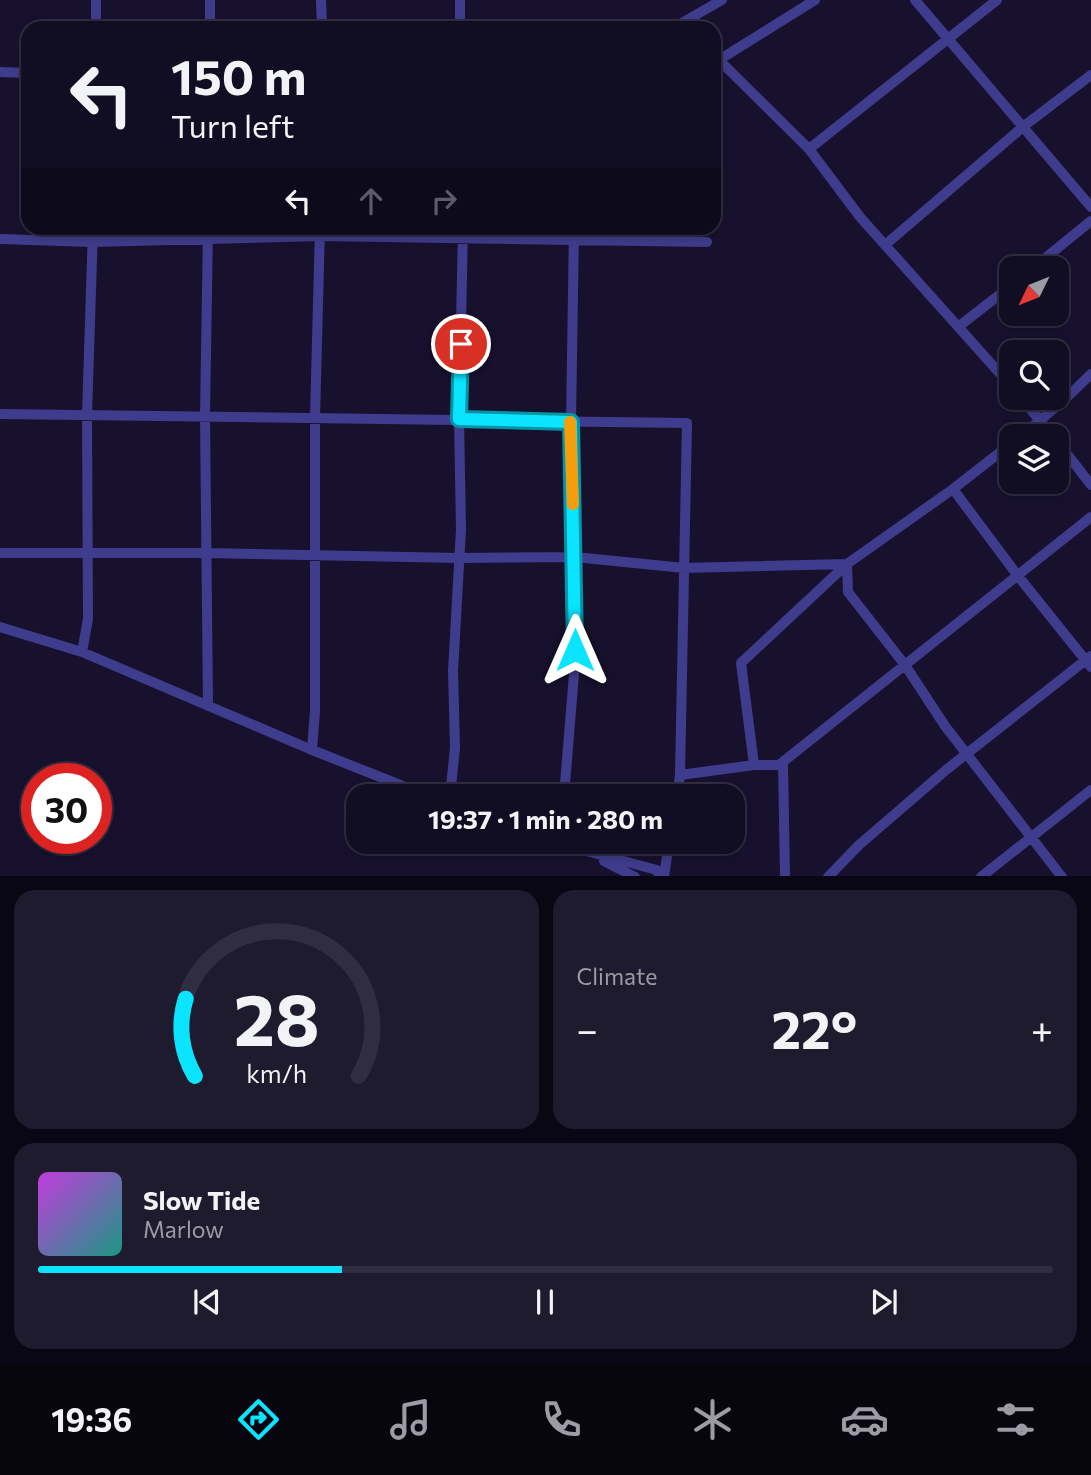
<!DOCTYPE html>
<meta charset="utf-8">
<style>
:root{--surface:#110d22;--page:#1e1b2f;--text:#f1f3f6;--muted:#9c9ca5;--line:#302d40;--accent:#0ae4ff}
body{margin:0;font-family:Commissioner,sans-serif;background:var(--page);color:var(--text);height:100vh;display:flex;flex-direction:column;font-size:26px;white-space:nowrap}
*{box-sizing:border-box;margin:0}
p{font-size:23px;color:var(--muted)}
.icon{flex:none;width:38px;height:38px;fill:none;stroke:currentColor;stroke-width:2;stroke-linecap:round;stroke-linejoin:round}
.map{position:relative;height:876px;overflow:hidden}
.details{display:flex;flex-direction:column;gap:14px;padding:14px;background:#090713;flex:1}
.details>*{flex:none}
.top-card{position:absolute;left:21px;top:21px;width:700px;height:214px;border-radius:21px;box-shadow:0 4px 10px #0003,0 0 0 2px var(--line);background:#110d22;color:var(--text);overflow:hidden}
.needle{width:46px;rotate:227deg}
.tools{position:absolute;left:999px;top:256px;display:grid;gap:14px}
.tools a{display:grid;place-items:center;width:70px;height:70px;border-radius:14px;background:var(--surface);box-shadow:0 4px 10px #0003,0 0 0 2px var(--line);font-size:35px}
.speed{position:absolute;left:21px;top:763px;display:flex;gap:14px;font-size:35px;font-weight:700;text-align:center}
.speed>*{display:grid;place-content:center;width:91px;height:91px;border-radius:50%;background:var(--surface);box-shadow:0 4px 10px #0003,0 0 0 2px var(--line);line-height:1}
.speed .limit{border:10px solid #d22;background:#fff;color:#111}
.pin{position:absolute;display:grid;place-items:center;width:60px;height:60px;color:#fff;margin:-30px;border:4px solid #fff;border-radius:50%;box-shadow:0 2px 7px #0007}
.me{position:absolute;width:77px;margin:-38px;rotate:0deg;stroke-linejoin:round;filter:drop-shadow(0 0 5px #0008)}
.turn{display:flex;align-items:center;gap:24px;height:147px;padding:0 35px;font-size:32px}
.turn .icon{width:91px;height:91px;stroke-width:2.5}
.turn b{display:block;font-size:49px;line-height:60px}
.lanes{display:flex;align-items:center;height:66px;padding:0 35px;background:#0003;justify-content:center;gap:35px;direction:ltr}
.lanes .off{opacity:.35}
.big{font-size:52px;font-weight:700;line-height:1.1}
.details .card{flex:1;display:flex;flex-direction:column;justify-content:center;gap:10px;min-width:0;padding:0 24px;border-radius:21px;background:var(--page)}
.details .dial{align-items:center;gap:0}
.dial svg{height:182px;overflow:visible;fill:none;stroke:var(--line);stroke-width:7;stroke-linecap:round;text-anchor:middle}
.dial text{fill:var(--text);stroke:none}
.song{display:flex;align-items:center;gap:21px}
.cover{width:84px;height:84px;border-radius:10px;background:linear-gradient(135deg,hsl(290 70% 55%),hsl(170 70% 35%))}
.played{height:7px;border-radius:4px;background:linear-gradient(90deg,var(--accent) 30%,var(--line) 30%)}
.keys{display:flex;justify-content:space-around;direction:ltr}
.heat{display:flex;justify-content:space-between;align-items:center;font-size:38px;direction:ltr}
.details .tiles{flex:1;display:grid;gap:14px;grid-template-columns:1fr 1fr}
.card:last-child{grid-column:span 2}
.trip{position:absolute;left:346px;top:784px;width:399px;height:70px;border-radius:21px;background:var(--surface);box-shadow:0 4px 10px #0003,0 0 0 2px var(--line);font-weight:700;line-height:70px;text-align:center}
.tabs{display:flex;height:112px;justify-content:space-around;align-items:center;background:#07050e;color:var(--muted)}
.tabs .icon{width:49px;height:49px}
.tabs .selected{color:var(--accent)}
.tabs b{font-size:32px;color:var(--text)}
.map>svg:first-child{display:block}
</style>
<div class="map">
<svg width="1091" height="877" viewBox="0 0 1091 877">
<rect width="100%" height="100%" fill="#17112e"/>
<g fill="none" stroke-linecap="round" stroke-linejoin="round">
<path stroke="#403c8d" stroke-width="10" d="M 96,0 L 96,28
M 321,0 L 322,28
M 460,0 L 460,28
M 915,0 L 1091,207
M 210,28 L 210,0
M 673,28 L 722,0
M 720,61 L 809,149 L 860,217 L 1012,387
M 714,63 L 815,0
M 0,72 L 28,73
M 809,149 L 997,0
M 0,239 L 92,242 L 320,236 L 707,242
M 885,245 L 1024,126 L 1091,75
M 1033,268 L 1091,221
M 958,327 L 1012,285
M 1020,397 L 1053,436
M 0,414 L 687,423 L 680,775 L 677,796
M 1021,436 L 1062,402 L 1091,374
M 1057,441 L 1091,485
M 953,489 L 1018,576 L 1091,667
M 0,553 L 208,553 L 459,558 L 575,557 L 684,568 L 847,564 L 848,592 L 905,665 L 945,726 L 1062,877
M 0,627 L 82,652 L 312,750 L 428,796
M 82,652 L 88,619 L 87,415 L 93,228
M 208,706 L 205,416 L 208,228
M 312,750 L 315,711 L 315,417 L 320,228
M 783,762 L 785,877
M 754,765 L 741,663 L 847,564 L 953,489 L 1012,443
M 680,775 L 754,765 L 779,765 L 1091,517
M 450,796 L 455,748 L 453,671 L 461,529 L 459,419 L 463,228
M 564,796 L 574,674 L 571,422 L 574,228
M 560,844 L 657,870 L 660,877
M 604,861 L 635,877
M 664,877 L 669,842
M 828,877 L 859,845 L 946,770 L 1091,656
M 981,877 L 1091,790"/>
</g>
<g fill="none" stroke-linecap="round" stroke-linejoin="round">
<g stroke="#0694a6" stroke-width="18">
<path id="route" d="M 461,344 L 459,419 L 571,422 L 575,650"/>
</g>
<use href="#route" stroke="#0ae4ff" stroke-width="12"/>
<path stroke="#f59e0b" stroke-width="12" d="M 570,422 L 573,504"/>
</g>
</svg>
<div class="tools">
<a><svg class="needle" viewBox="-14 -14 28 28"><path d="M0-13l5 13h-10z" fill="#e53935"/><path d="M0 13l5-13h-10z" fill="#9c9ca5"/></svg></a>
<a><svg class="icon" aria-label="search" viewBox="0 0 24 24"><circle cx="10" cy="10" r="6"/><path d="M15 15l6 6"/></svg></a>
<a><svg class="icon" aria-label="layers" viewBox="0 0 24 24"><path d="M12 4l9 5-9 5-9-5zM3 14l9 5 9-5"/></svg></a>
</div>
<div class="speed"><div class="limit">30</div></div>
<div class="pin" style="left:461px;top:344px;background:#d93025"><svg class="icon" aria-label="arrive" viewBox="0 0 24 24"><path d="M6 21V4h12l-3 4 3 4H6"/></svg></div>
<svg class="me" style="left:575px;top:650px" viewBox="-20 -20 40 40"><path d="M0-17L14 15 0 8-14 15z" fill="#0ae4ff" stroke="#fff" stroke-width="4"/></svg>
<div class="trip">19:37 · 1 min · 280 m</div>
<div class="top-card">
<div class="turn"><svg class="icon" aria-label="left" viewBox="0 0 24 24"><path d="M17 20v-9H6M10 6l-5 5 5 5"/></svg><div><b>150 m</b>Turn left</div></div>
<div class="lanes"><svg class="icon" aria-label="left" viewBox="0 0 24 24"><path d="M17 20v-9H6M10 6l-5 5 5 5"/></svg><svg class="icon off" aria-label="ahead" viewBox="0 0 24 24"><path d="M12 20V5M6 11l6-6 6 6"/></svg><svg class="icon off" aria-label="right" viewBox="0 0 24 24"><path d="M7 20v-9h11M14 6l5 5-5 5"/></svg></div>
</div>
</div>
<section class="details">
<div class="tiles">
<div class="card dial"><svg viewBox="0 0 100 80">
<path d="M14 69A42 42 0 1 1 86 69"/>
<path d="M14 69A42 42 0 0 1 10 35" stroke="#0ae4ff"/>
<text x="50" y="56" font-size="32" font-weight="700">28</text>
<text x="50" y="72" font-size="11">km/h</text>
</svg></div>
<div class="card"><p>Climate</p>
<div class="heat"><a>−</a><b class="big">22°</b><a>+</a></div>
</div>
<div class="card">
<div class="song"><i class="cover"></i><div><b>Slow Tide</b><p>Marlow</p></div></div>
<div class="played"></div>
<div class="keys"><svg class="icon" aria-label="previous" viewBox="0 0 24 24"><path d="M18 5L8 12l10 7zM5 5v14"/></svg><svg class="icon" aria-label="pause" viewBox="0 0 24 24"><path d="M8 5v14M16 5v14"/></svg><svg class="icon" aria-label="next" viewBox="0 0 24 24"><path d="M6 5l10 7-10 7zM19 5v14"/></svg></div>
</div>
</div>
</section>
<nav class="tabs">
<b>19:36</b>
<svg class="icon selected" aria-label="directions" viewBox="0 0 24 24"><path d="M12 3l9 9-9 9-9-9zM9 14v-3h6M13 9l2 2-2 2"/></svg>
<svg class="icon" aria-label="music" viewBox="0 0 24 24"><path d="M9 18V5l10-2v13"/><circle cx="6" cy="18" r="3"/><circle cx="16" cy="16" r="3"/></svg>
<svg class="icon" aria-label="phone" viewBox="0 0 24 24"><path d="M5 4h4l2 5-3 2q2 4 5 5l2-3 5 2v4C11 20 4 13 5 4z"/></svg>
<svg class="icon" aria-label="climate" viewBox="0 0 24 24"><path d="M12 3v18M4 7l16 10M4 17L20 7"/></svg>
<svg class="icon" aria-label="car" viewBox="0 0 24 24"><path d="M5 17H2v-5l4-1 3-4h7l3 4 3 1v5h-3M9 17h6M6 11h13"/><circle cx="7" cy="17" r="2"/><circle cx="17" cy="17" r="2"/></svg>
<svg class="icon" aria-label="filters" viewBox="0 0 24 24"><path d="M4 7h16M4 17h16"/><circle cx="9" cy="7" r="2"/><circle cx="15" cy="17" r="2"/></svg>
</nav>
